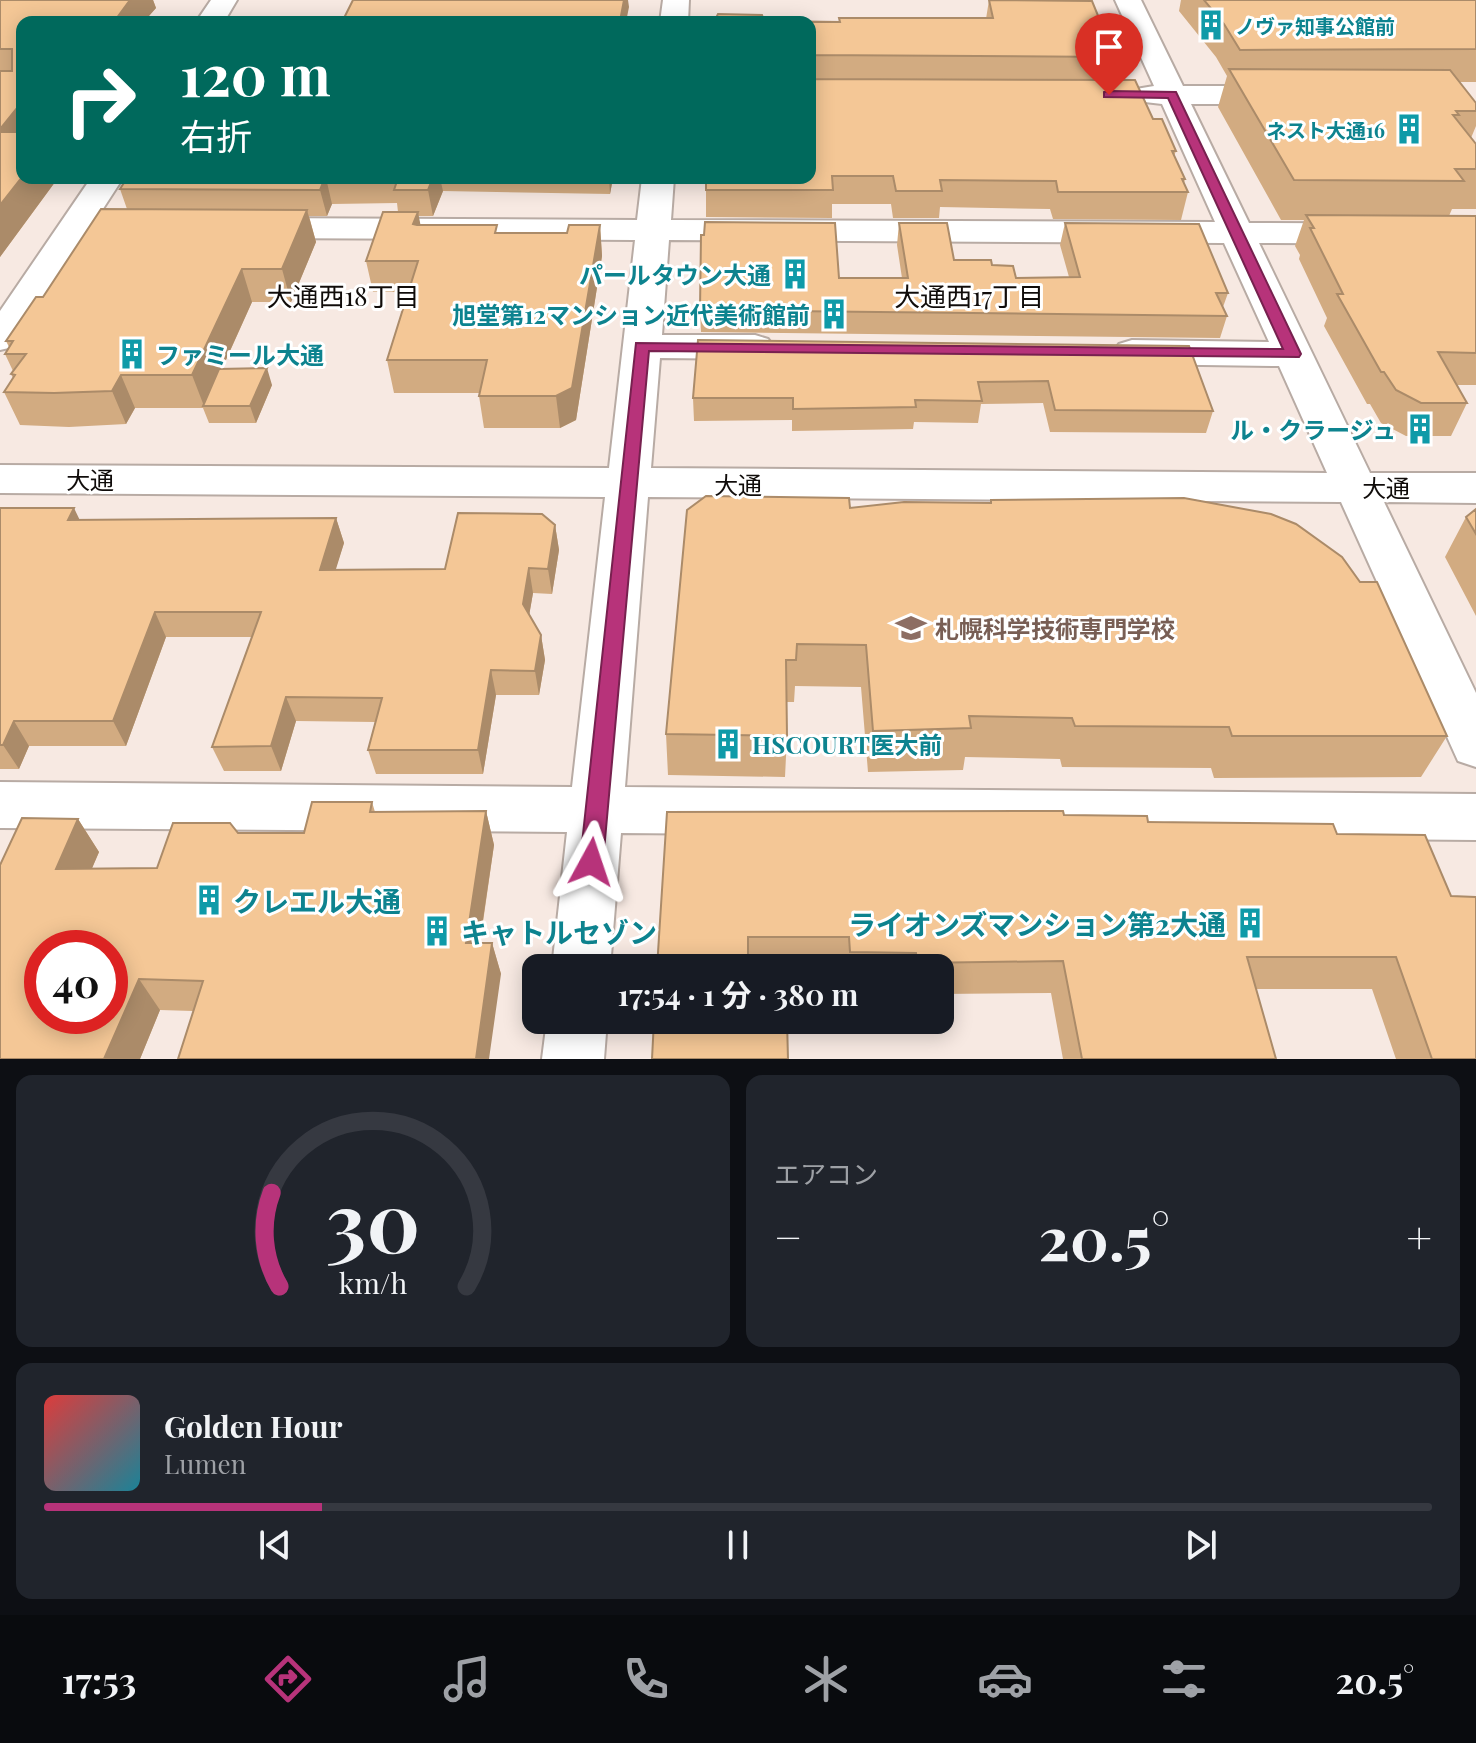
<!DOCTYPE html>
<html lang="ja">
<meta charset="utf-8">
<style>
:root{--surface:#171b24;--page:#20242c;--text:#f1f3f6;--muted:#9ea1a6;--line:#363941;--accent:#b7337a}
body{margin:0;font-family:"Playfair Display","Noto Sans JP",serif;background:var(--page);color:var(--text);height:100vh;display:flex;flex-direction:column;font-size:30px;white-space:nowrap}
*{box-sizing:border-box;margin:0}
p{font-size:26px;color:var(--muted)}
.icon{flex:none;width:44px;height:44px;fill:none;stroke:currentColor;stroke-width:2;stroke-linecap:round;stroke-linejoin:round}
.map{position:relative;height:1059px;overflow:hidden}
.details{display:flex;flex-direction:column;gap:16px;padding:16px;background:#0d0f14;flex:1}
.details>*{flex:none}
.guide{position:absolute;left:16px;top:16px;width:800px;height:168px;border-radius:16px;box-shadow:0 4px 20px #0003;background:#00695c;color:#fff;overflow:hidden}
.speed{position:absolute;left:24px;top:930px;display:flex;gap:16px;font-size:40px;font-weight:700;text-align:center}
.speed>*{display:grid;place-content:center;width:104px;height:104px;border-radius:50%;background:var(--surface);box-shadow:0 4px 20px #0003;line-height:1}
.speed .limit{border:12px solid #d22;background:#fff;color:#111}
.pin{position:absolute;display:grid;place-items:center;width:68px;height:68px;color:#fff;margin:-82px -34px;border-radius:50% 50% 50% 0;rotate:-45deg;box-shadow:0 0 8px #0007}
.pin .icon{rotate:45deg}
.me{position:absolute;width:88px;margin:-44px;rotate:5deg;stroke-linejoin:round;filter:drop-shadow(0 0 6px #0008)}
.turn{display:flex;align-items:center;gap:28px;height:168px;padding:0 32px;font-size:36px}
.turn .icon{width:104px;height:104px;stroke-width:2.5}
.turn b{display:block;font-size:56px;line-height:68px}
.big{font-size:60px;font-weight:700;line-height:1.1}
.details .card{flex:1;display:flex;flex-direction:column;justify-content:center;gap:12px;min-width:0;padding:0 28px;border-radius:16px;background:var(--page)}
.details .dial{align-items:center;gap:0}
.dial svg{height:208px;overflow:visible;fill:none;stroke:var(--line);stroke-width:7;stroke-linecap:round;text-anchor:middle}
.dial text{fill:var(--text);stroke:none}
.song{display:flex;align-items:center;gap:24px}
.cover{width:96px;height:96px;border-radius:12px;background:linear-gradient(135deg,hsl(0 70% 55%),hsl(190 70% 35%))}
.played{height:8px;border-radius:4px;background:linear-gradient(90deg,var(--accent) 20%,var(--line) 20%)}
.keys{display:flex;justify-content:space-around;direction:ltr}
.heat{display:flex;justify-content:space-between;align-items:center;font-size:44px;direction:ltr}
.details .tiles{flex:1;display:grid;gap:16px;grid-template-columns:1fr 1fr}
.card:last-child{grid-column:span 2}
.trip{position:absolute;left:522px;top:954px;width:432px;height:80px;border-radius:16px;background:var(--surface);box-shadow:0 4px 20px #0003;font-weight:700;line-height:80px;text-align:center}
.menu{display:flex;height:128px;justify-content:space-around;align-items:center;background:#090b0e;color:var(--muted)}
.menu .icon{width:56px;height:56px}
.menu .active{color:var(--accent)}
.menu b{font-size:36px;color:var(--text)}
.map>svg:first-child{display:block}
</style>
<div class="map">
<svg width="1476" height="1059" viewBox="0 0 1476 1059">
<rect width="100%" height="100%" fill="#f7e9e2"/>
<g fill="none" stroke-linecap="round" stroke-linejoin="round">
<g stroke="#b8aba4" stroke-width="4">
<path id="minor" d="M 211,0 L 237,0 L 224,22 L 196,22 Z
M 663,0 L 689,0 L 688,22 L 660,22 Z
M 1115,0 L 1141,0 L 1183,86 L 1282,86 L 1292,89 L 1297,95 L 1292,101 L 1282,104 L 1191,104 L 1249,223 L 1476,224 L 1476,244 L 1259,243 L 1370,473 L 1476,473 L 1476,503 L 1384,502 L 1476,693 L 1476,767 L 1458,761 L 1341,502 L 648,497 L 625,787 L 1476,794 L 1476,840 L 621,833 L 610,968 L 552,968 L 567,832 L 0,828 L 0,782 L 572,787 L 605,497 L 0,493 L 0,465 L 609,468 L 635,240 L 252,238 L 240,235 L 235,228 L 240,221 L 252,218 L 637,220 L 642,178 L 674,178 L 671,220 L 1215,222 L 1162,104 L 1136,101 L 1131,95 L 1136,89 L 1154,86 ZM 669,240 L 1224,243 L 1269,342 L 1132,340 L 1119,344 L 1113,352 L 1119,360 L 1132,364 L 1279,366 L 1327,473 L 651,468 L 660,358 L 755,359 L 768,355 L 774,347 L 768,339 L 755,335 L 662,335 Z
M 91,178 L 123,178 L 97,218 L 147,218 L 159,221 L 164,228 L 159,235 L 147,238 L 84,238 L 13,347 L 0,350 L 0,311 Z
M 547,1020 L 607,1020 L 604,1059 L 542,1059 Z"/>
</g>
<use href="#minor" fill="#fff" fill-rule="evenodd"/>
</g>
<path fill="#d2ab81" d="M 0,0 L 153,0 L 156,8 L 148,17 L 150,22 L 22,22 L 22,178 L 58,178 L 0,257 Z
M 989,0 L 1115,57 L 1110,80 L 1153,119 L 1176,151 L 1174,156 L 1185,179 L 1184,183 L 1188,192 L 1181,220 L 1053,219 L 1050,209 L 940,207 L 939,218 L 893,218 L 891,204 L 832,204 L 832,218 L 706,217 L 706,190 L 764,21 L 839,22 L 986,19 Z
M 1181,0 L 1476,0 L 1476,82 L 1459,82 L 1476,103 L 1476,126 L 1471,138 L 1476,144 L 1476,209 L 1452,209 L 1449,216 L 1476,216 L 1476,385 L 1457,385 L 1467,403 L 1451,436 L 1406,436 L 1381,423 L 1370,404 L 1367,404 L 1324,326 L 1327,318 L 1299,259 L 1300,255 L 1295,246 L 1304,220 L 1281,220 L 1218,107 L 1227,76 L 1216,57 L 1179,11 Z
M 127,178 L 613,178 L 610,194 L 443,191 L 433,216 L 418,216 L 420,225 L 498,233 L 567,233 L 600,225 L 602,256 L 576,420 L 560,428 L 484,428 L 479,396 L 479,393 L 394,393 L 387,360 L 408,292 L 373,292 L 366,261 L 398,212 L 397,203 L 332,204 L 327,216 L 309,216 L 316,242 L 291,302 L 252,302 L 222,369 L 272,385 L 256,423 L 209,423 L 203,408 L 135,408 L 126,424 L 69,427 L 20,425 L 4,392 L 13,378 L 11,374 L 13,371 L 5,354 L 9,347 L 6,341 L 43,297 L 127,209 L 120,189 Z
M 899,223 L 954,260 L 992,265 L 1016,278 L 1069,277 L 1060,245 L 1065,223 L 1228,293 L 1223,307 L 1227,316 L 1220,338 L 701,332 L 700,310 L 839,278 L 902,278 L 897,245 Z
M 1189,346 L 1213,411 L 1206,433 L 1050,432 L 1043,403 L 981,404 L 978,423 L 914,422 L 913,429 L 792,431 L 792,420 L 694,421 L 693,398 Z
M 991,500 L 1447,736 L 1421,777 L 1214,778 L 1211,768 L 1062,767 L 1060,759 L 965,757 L 963,770 L 868,772 L 861,687 L 795,686 L 794,702 L 787,702 L 787,736 L 785,777 L 668,775 L 666,734 L 850,508 L 990,503 Z
M 0,508 L 80,520 L 336,518 L 344,543 L 335,570 L 445,569 L 555,525 L 559,550 L 552,594 L 533,593 L 529,615 L 541,635 L 545,660 L 539,695 L 496,695 L 483,774 L 376,774 L 368,750 L 375,722 L 296,721 L 281,771 L 224,771 L 212,747 L 252,637 L 166,637 L 126,746 L 29,746 L 19,769 L 0,769 Z
M 1476,509 L 1476,616 L 1445,557 L 1466,517 Z
M 372,802 L 375,812 L 486,811 L 494,845 L 480,943 L 492,943 L 501,974 L 193,1011 L 160,1010 L 140,1059 L 0,1059 L 78,819 L 99,852 L 92,868 L 157,868 L 238,833 L 304,833 Z
M 1064,815 L 1337,834 L 1476,1059 L 1396,1059 L 1372,989 L 1256,989 L 1276,1059 L 1063,1059 L 1051,993 L 940,994 L 940,968 L 657,968 Z"/>
<path fill="#ab8b69" d="M 130,0 L 153,0 L 156,8 L 148,17 L 150,22 L 121,22 L 119,15 Z
M 624,0 L 628,0 L 629,7 L 626,22 L 621,16 Z
M 22,102 L 22,149 L 0,137 L 0,129 Z
M 22,177 L 22,178 L 58,178 L 0,257 L 0,205 Z
M 326,178 L 332,204 L 327,216 L 320,190 Z
M 433,178 L 440,178 L 443,191 L 433,216 L 428,190 Z
M 609,178 L 613,178 L 610,194 Z
M 307,210 L 316,242 L 291,302 L 282,269 Z
M 418,212 L 424,243 L 413,224 Z
M 600,225 L 602,256 L 576,420 L 560,428 L 556,396 Z
M 242,269 L 252,302 L 205,406 L 204,406 L 192,375 Z
M 267,368 L 272,385 L 256,423 L 250,406 Z
M 121,375 L 135,408 L 126,424 L 112,391 Z
M 74,508 L 86,533 L 68,520 Z
M 336,518 L 344,543 L 328,595 L 320,570 Z
M 555,525 L 559,550 L 552,594 L 548,569 Z
M 529,568 L 533,593 L 527,628 L 523,604 Z
M 155,612 L 166,637 L 126,746 L 113,721 Z
M 541,635 L 545,660 L 539,695 L 535,671 Z
M 491,670 L 496,695 L 483,774 L 478,750 Z
M 286,697 L 296,721 L 281,771 L 271,746 Z
M 14,721 L 29,746 L 19,769 L 3,745 Z
M 486,811 L 494,845 L 475,974 L 466,943 Z
M 78,819 L 99,852 L 78,901 L 56,869 Z
M 492,943 L 501,974 L 489,1059 L 476,1059 Z
M 139,979 L 160,1010 L 140,1059 L 104,1059 Z"/>
<path fill="#f4c796" stroke="#ab8b69" stroke-width="2" fill-rule="evenodd" d="M 0,0 L 130,0 L 119,15 L 148,15 L 143,22 L 22,22 L 22,102 L 0,129 L 0,71 L 12,71 L 12,49 L 0,49 Z
M 353,0 L 624,0 L 621,16 L 627,22 L 342,22 Z
M 989,0 L 1092,1 L 1115,57 L 811,55 L 810,56 L 810,22 L 714,22 L 718,14 L 762,15 L 764,21 L 840,22 L 839,18 L 993,18 Z
M 1204,0 L 1476,0 L 1476,49 L 1240,50 L 1224,24 Z
M 1229,69 L 1450,70 L 1476,103 L 1476,111 L 1456,111 L 1459,115 L 1453,115 L 1476,144 L 1476,169 L 1455,169 L 1464,181 L 1294,180 Z
M 810,78 L 811,79 L 1135,80 L 1153,119 L 1162,119 L 1176,151 L 1172,151 L 1185,179 L 1182,179 L 1188,192 L 1058,192 L 1056,181 L 940,180 L 942,191 L 896,191 L 893,176 L 832,176 L 833,190 L 706,190 L 706,178 L 810,178 Z
M 0,132 L 22,132 L 22,177 L 0,205 Z
M 127,178 L 325,178 L 320,190 L 120,189 Z
M 398,178 L 433,178 L 428,190 L 394,190 Z
M 101,209 L 307,210 L 282,269 L 242,269 L 192,375 L 121,375 L 112,391 L 54,393 L 4,392 L 15,375 L 11,374 L 26,354 L 5,354 L 13,341 L 6,341 L 36,297 L 43,297 Z
M 383,212 L 418,212 L 413,224 L 417,225 L 497,225 L 495,233 L 567,233 L 569,225 L 600,225 L 572,388 L 556,396 L 479,396 L 487,360 L 387,360 L 418,261 L 366,261 Z
M 1306,215 L 1476,216 L 1476,353 L 1438,352 L 1467,403 L 1421,403 L 1396,390 L 1384,372 L 1381,372 L 1337,294 L 1343,294 L 1310,228 L 1314,228 Z
M 705,222 L 835,223 L 839,278 L 908,278 L 899,223 L 947,223 L 954,260 L 991,260 L 992,265 L 1013,266 L 1016,278 L 1080,277 L 1065,223 L 1199,224 L 1228,293 L 1216,293 L 1227,316 L 700,310 L 701,235 L 704,235 Z
M 698,340 L 1189,346 L 1213,411 L 1055,410 L 1048,381 L 978,382 L 982,401 L 915,400 L 916,407 L 793,409 L 793,398 L 693,398 Z
M 267,368 L 250,406 L 203,406 L 219,369 Z
M 706,496 L 849,498 L 850,508 L 904,502 L 991,503 L 991,500 L 1184,498 L 1271,514 L 1296,524 L 1342,557 L 1360,582 L 1377,582 L 1447,736 L 1232,736 L 1229,727 L 1075,726 L 1072,718 L 969,716 L 971,728 L 873,731 L 866,645 L 797,644 L 796,660 L 786,660 L 787,736 L 666,734 L 687,510 Z
M 0,508 L 74,508 L 68,520 L 336,518 L 320,570 L 445,569 L 458,513 L 542,514 L 555,525 L 548,569 L 529,568 L 523,604 L 541,635 L 535,671 L 491,670 L 478,750 L 368,750 L 382,698 L 286,697 L 271,746 L 212,747 L 261,612 L 155,612 L 113,721 L 14,721 L 3,745 L 0,745 Z
M 1476,509 L 1476,534 L 1466,517 Z
M 312,802 L 372,802 L 370,812 L 486,811 L 466,943 L 492,943 L 476,1059 L 178,1059 L 203,981 L 139,979 L 104,1059 L 0,1059 L 0,865 L 22,818 L 78,819 L 56,869 L 157,868 L 173,823 L 230,823 L 238,833 L 304,833 ZM 42,948 L 110,948 L 110,1016 L 42,1016 Z
M 1063,811 L 1064,815 L 1147,816 L 1148,822 L 1333,824 L 1337,834 L 1425,835 L 1451,896 L 1476,897 L 1476,1059 L 1432,1059 L 1396,957 L 1247,957 L 1276,1059 L 1082,1059 L 1063,961 L 917,963 L 916,953 L 850,952 L 849,937 L 748,937 L 748,968 L 657,968 L 667,812 Z
M 654,1020 L 787,1020 L 788,1059 L 652,1059 Z"/>
<path fill="#b7337a" stroke="#77214f" stroke-width="2" d="M 1109,91 L 1176,92 L 1301,354 L 1299,357 L 649,351 L 603,862 L 599,869 L 591,872 L 583,869 L 580,862 L 636,343 L 1283,349 L 1168,98 L 1104,97 L 1104,92 Z"/>
<defs>
<g id="building-bare" transform="scale(2.4)"><path d="M-4-6H4V6H1V3H-1V6H-4ZM-2.5-4.3h1.7v1.8h-1.7ZM.8-4.3h1.7v1.8H.8ZM-2.5-1h1.7V.8h-1.7ZM.8-1h1.7V.8H.8Z" fill="#0f9aa8" stroke="#fff" stroke-width="2.5" paint-order="stroke"/></g>
<g id="university-bare" transform="scale(2.4)"><path d="M0-5L7-2L0 1L-7-2ZM-4 1L0 2.5L4 1V4Q0 6-4 4Z" fill="#8d6e63" stroke="#fff" stroke-width="2.5" paint-order="stroke"/></g>
</defs>
<g fill-rule="evenodd">
<use href="#building-bare" x="1211" y="25"/>
<use href="#building-bare" x="1409" y="129"/>
<use href="#building-bare" x="795" y="274"/>
<use href="#building-bare" x="834" y="314"/>
<use href="#building-bare" x="132" y="354"/>
<use href="#building-bare" x="1420" y="429"/>
<use href="#university-bare" x="911" y="628"/>
<use href="#building-bare" x="728" y="744"/>
<use href="#building-bare" x="209" y="900"/>
<use href="#building-bare" x="1250" y="923"/>
<use href="#building-bare" x="437" y="931"/>
</g>
<g text-anchor="middle" dominant-baseline="central" stroke-width="6" stroke-linejoin="round" paint-order="stroke">
<g font-size="20" font-weight="bold" fill="#0d838f" stroke="#fff" text-anchor="start">
<text x="1235" y="25">ノヴァ知事公館前</text>
<text x="1385" y="129" text-anchor="end">ネスト大通16</text>
</g>
<g font-size="24" font-weight="bold" fill="#0d838f" stroke="#fff" text-anchor="end">
<text x="771" y="274">パールタウン大通</text>
<text x="810" y="314">旭堂第12マンション近代美術館前</text>
<text x="156" y="354" text-anchor="start">ファミール大通</text>
<text x="1396" y="429">ル・クラージュ</text>
<text x="752" y="744" text-anchor="start">HSCOURT医大前</text>
</g>
<g font-size="24" fill="#100c0a" stroke="#fff">
<text x="90" y="479">大通</text>
<text x="738" y="484">大通</text>
<text x="1386" y="487">大通</text>
</g>
<g font-size="24" font-weight="bold" fill="#785e54" stroke="#fff" text-anchor="start">
<text x="935" y="628">札幌科学技術専門学校</text>
</g>
<g font-size="26" fill="#100c0a" stroke="#fff">
<text x="343" y="295">大通西18丁目</text>
<text x="969" y="295">大通西17丁目</text>
</g>
<g font-size="28" font-weight="bold" fill="#0d838f" stroke="#fff" text-anchor="start">
<text x="233" y="900">クレエル大通</text>
<text x="1226" y="923" text-anchor="end">ライオンズマンション第2大通</text>
<text x="461" y="931">キャトルセゾン</text>
</g>
</g>
</svg>
<div class="speed"><div class="limit">40</div></div>
<div class="pin" style="left:1109px;top:95px;background:#d93025"><svg class="icon" aria-label="arrive" viewBox="0 0 24 24"><path d="M6 21V4h12l-3 4 3 4H6"/></svg></div>
<svg class="me" style="left:591px;top:862px" viewBox="-20 -20 40 40"><path d="M0-17L14 15 0 8-14 15z" fill="#b7337a" stroke="#fff" stroke-width="4"/></svg>
<div class="trip">17:54 · 1 分 · 380 m</div>
<div class="guide">
<div class="turn"><svg class="icon" aria-label="right" viewBox="0 0 24 24"><path d="M7 20v-9h11M14 6l5 5-5 5"/></svg><div><b>120 m</b>右折</div></div>
</div>
</div>
<section class="details">
<div class="tiles">
<div class="card dial"><svg viewBox="0 0 100 80">
<path d="M14 69A42 42 0 1 1 86 69"/>
<path d="M14 69A42 42 0 0 1 11 33" stroke="#b7337a"/>
<text x="50" y="56" font-size="32" font-weight="700">30</text>
<text x="50" y="72" font-size="11">km/h</text>
</svg></div>
<div class="card"><p>エアコン</p>
<div class="heat"><a>−</a><b class="big">20.5°</b><a>+</a></div>
</div>
<div class="card">
<div class="song"><i class="cover"></i><div><b>Golden Hour</b><p>Lumen</p></div></div>
<div class="played"></div>
<div class="keys"><svg class="icon" aria-label="previous" viewBox="0 0 24 24"><path d="M18 5L8 12l10 7zM5 5v14"/></svg><svg class="icon" aria-label="pause" viewBox="0 0 24 24"><path d="M8 5v14M16 5v14"/></svg><svg class="icon" aria-label="next" viewBox="0 0 24 24"><path d="M6 5l10 7-10 7zM19 5v14"/></svg></div>
</div>
</div>
</section>
<nav class="menu">
<b>17:53</b>
<svg class="icon active" aria-label="directions" viewBox="0 0 24 24"><path d="M12 3l9 9-9 9-9-9zM9 14v-3h6M13 9l2 2-2 2"/></svg>
<svg class="icon" aria-label="music" viewBox="0 0 24 24"><path d="M9 18V5l10-2v13"/><circle cx="6" cy="18" r="3"/><circle cx="16" cy="16" r="3"/></svg>
<svg class="icon" aria-label="phone" viewBox="0 0 24 24"><path d="M5 4h4l2 5-3 2q2 4 5 5l2-3 5 2v4C11 20 4 13 5 4z"/></svg>
<svg class="icon" aria-label="climate" viewBox="0 0 24 24"><path d="M12 3v18M4 7l16 10M4 17L20 7"/></svg>
<svg class="icon" aria-label="car" viewBox="0 0 24 24"><path d="M5 17H2v-5l4-1 3-4h7l3 4 3 1v5h-3M9 17h6M6 11h13"/><circle cx="7" cy="17" r="2"/><circle cx="17" cy="17" r="2"/></svg>
<svg class="icon" aria-label="filters" viewBox="0 0 24 24"><path d="M4 7h16M4 17h16"/><circle cx="9" cy="7" r="2"/><circle cx="15" cy="17" r="2"/></svg>
<b>20.5°</b>
</nav>
